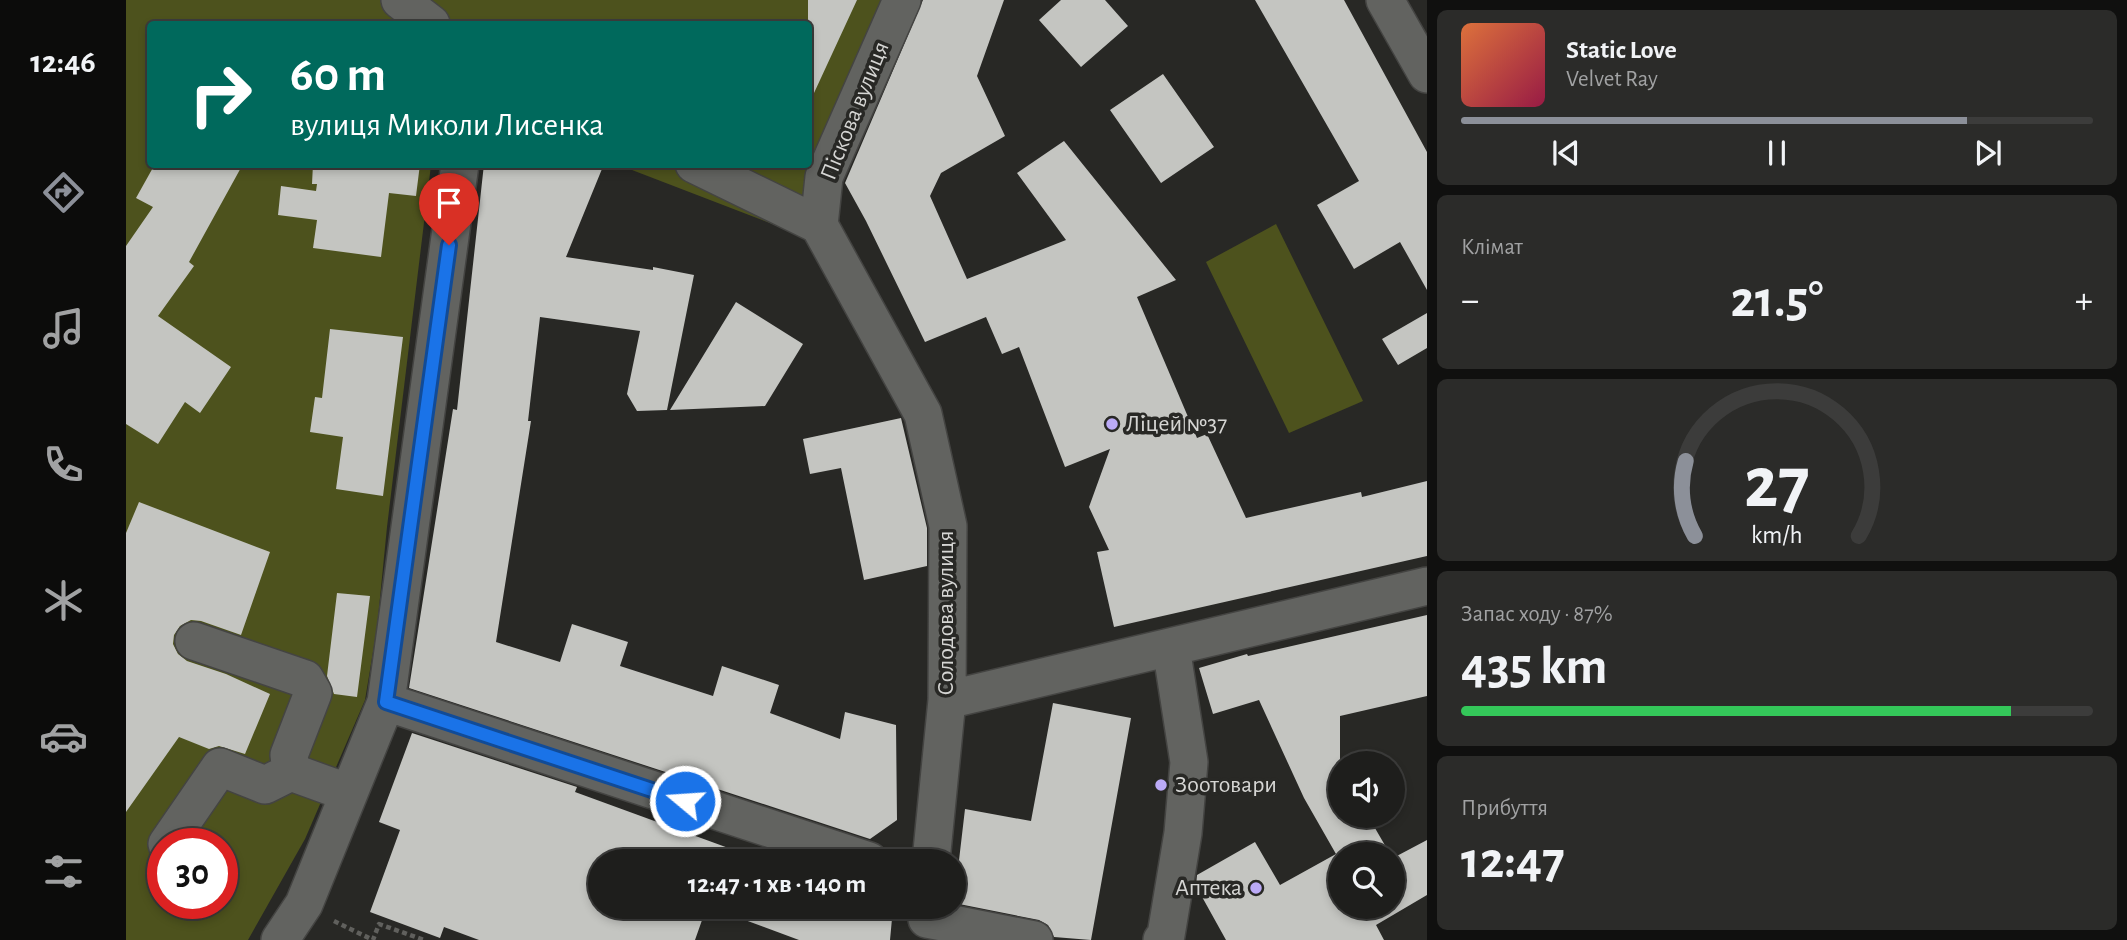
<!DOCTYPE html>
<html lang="uk">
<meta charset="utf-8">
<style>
:root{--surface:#1e1e1c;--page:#2b2b29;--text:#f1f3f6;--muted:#a1a2a3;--line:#3c3c3b;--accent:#8c9099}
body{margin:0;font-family:"Alegreya Sans",sans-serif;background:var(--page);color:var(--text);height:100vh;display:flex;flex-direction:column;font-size:26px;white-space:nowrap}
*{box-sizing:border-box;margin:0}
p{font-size:23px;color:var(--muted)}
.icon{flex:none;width:38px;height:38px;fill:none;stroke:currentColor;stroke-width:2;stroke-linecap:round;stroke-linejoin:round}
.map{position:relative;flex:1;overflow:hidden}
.drawer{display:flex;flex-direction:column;gap:10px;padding:10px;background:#10100f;width:700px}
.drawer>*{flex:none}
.hud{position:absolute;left:21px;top:21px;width:665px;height:147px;border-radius:7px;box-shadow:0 4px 10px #0003,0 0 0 2px var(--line);background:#00695c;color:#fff;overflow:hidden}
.tools{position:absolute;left:1202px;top:751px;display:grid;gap:14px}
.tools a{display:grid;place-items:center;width:77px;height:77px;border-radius:50%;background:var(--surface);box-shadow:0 4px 10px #0003,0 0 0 2px var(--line);font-size:35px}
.speed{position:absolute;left:21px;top:828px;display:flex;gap:14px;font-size:35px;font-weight:700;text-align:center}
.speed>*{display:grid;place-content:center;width:91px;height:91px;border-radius:50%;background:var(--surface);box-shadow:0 4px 10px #0003,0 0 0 2px var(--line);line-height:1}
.speed .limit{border:10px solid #d22;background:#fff;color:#111}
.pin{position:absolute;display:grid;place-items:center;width:60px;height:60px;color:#fff;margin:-72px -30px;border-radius:50% 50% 50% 0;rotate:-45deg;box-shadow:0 0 7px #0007}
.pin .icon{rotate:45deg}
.me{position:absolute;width:77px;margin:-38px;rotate:288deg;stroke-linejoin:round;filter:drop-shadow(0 0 5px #0008)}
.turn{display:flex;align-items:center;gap:24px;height:147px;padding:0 28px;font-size:32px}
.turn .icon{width:91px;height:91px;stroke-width:2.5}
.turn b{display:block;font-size:49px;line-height:60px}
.big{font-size:52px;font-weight:700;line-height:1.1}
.drawer .card{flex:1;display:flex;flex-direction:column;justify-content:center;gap:10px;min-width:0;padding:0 24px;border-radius:10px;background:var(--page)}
.drawer .dial{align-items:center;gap:0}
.dial svg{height:182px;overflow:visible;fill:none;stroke:var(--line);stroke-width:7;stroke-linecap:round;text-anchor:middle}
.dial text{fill:var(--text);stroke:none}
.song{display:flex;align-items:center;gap:21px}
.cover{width:84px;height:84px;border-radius:10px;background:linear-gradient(135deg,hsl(20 70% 55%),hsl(340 70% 35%))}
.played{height:7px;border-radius:4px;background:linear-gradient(90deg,var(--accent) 80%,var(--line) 80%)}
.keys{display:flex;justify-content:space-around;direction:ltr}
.heat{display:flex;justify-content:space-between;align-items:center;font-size:38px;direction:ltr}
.charge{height:10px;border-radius:5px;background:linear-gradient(90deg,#34c759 87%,var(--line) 0)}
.trip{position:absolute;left:462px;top:849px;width:378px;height:70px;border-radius:35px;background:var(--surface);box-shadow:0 4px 10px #0003,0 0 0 2px var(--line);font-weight:700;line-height:70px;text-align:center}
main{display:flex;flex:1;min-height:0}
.tabs{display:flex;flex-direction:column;width:126px;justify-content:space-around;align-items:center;background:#0c0c0b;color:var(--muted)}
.tabs .icon{width:49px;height:49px}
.tabs .current{color:var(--accent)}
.tabs b{font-size:32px;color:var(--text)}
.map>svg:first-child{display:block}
</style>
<main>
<nav class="tabs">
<b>12:46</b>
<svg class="icon current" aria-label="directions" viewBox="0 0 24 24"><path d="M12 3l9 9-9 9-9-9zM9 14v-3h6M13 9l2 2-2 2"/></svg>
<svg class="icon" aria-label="music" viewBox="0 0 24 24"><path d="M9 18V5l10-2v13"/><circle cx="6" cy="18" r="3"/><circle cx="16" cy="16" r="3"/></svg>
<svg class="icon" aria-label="phone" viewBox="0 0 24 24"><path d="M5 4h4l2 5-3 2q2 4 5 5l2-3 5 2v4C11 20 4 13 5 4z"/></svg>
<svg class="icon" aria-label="climate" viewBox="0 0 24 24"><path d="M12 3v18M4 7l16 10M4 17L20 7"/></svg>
<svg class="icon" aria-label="car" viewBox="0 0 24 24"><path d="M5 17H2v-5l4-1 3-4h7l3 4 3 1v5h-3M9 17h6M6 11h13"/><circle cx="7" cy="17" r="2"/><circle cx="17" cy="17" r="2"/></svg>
<svg class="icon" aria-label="filters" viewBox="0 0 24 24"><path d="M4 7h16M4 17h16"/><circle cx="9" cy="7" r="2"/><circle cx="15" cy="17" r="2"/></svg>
</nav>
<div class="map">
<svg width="1301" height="940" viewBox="0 0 1301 940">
<rect width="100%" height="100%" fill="#282825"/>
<path fill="#4d521d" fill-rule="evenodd" d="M 0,0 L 786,0 L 675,235 L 493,165 L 682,164 L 682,24 L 24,24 L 24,164 L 305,165 L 261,527 L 251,628 L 239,700 L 179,839 L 122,940 L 0,940 ZM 37,844 L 96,844 L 96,903 L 37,903 Z
M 1150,224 L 1237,401 L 1163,433 L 1080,262 Z"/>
<path fill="#c4c5c1" d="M 682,0 L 731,0 L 682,106 Z
M 797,0 L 878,0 L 851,76 L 879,136 L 815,173 L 804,196 L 841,279 L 940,240 L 891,173 L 938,141 L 1050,280 L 1011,297 L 1071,438 L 1081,434 L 1120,518 L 1235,492 L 1236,497 L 1301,481 L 1301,556 L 988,627 L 971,552 L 983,550 L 963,507 L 984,449 L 939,467 L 893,347 L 876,354 L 860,317 L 799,342 L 740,221 L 719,183 Z
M 935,0 L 979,0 L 1002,26 L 955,67 L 913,20 Z
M 1129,0 L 1218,0 L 1301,152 L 1301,290 L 1274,242 L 1228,269 L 1191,205 L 1233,181 Z
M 1037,74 L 1088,147 L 1035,183 L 984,110 Z
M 29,164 L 117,164 L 63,262 L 68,266 L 32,316 L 105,367 L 74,413 L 59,402 L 32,444 L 0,424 L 0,246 L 27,207 L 10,198 Z
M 187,164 L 294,164 L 290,196 L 263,193 L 255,257 L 187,248 L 191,220 L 152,215 L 155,186 L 190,191 L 191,184 L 186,184 Z
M 358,164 L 478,164 L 440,257 L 527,270 L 527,267 L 568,275 L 541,410 L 511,411 L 501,394 L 514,331 L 414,317 L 402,421 L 405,421 L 370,642 L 434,662 L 446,624 L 502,642 L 494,666 L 587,696 L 596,666 L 653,685 L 644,713 L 714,739 L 719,712 L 770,725 L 771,820 L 744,839 L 283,688 L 327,409 L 331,410 Z
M 610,302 L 677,344 L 639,406 L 544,410 Z
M 1301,313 L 1301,348 L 1272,365 L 1256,339 Z
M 204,329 L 277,337 L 257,496 L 210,489 L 217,437 L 184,432 L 189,397 L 196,398 Z
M 775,418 L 801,528 L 801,566 L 738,580 L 715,468 L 684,474 L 677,439 Z
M 13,502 L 144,552 L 115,635 L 75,621 L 65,620 L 54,626 L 48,635 L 47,644 L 52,654 L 61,661 L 100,674 L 144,694 L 119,754 L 93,746 L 83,749 L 53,737 L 0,812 L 0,533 Z
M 211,593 L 244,596 L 231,697 L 208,694 L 201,676 Z
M 1301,615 L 1301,696 L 1214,716 L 1214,816 L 1242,816 L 1264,854 L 1214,854 L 1214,906 L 1267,906 L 1267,858 L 1301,840 L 1301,895 L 1250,925 L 1258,940 L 1100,940 L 1070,886 L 1071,875 L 1129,842 L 1154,885 L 1210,854 L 1178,798 L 1133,700 L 1087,714 L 1073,668 L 1121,654 L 1122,656 Z
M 927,703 L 1005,718 L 965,940 L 928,937 L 922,925 L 913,920 L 828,903 L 839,809 L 905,821 Z
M 286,733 L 451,787 L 449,792 L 638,861 L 474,861 L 474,906 L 581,906 L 569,940 L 353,940 L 318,927 L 314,938 L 244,912 L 274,830 L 253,822 Z
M 581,906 L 763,906 L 767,908 L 764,940 L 673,940 Z"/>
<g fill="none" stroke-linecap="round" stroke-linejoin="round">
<g stroke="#444442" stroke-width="40">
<path id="minor" d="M 274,0 L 305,24
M 1259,0 L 1301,74
M 568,164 L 693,225
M 693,225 L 797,414 L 822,526 L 821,700 L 805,861
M 693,225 L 698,177 L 776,0
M 68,641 L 179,679 L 187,693 L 163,755 L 165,772 L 223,793
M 821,700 L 1301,586
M 260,702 L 743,861
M 41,844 L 94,767 L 139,785 L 165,772
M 801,919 L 908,940
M 154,940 L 178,904 L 260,702 L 334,164
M 1036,940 L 1040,935 L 1057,833 L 1063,762 L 1045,647"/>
</g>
<path stroke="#60605d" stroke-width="4.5" stroke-dasharray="5 3.5" stroke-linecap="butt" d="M 208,921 L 247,940 L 253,924 L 298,940"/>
<use href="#minor" stroke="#626360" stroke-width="37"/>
</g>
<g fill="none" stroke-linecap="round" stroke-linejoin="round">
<g stroke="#114b97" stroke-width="18">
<path id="route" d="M 323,245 L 260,702 L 559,801"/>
</g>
<use href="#route" stroke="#1a73e8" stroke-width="12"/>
</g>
<g fill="#bbaaf6" stroke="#282825" stroke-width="2.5">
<circle cx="986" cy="424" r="7"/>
<circle cx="1035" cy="785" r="7"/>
<circle cx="1130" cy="888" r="7"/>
</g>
<g text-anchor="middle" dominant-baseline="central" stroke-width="7" stroke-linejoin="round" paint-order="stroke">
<g font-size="24" fill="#d5d5d3" stroke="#282825">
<text transform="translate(729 111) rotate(-68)">Піскова вулиця</text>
<text transform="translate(820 613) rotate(-90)">Солодова вулиця</text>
</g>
<g font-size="24" fill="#d5d5d3" stroke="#282825" text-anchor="start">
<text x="1000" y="424">Ліцей №37</text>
<text x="1049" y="785">Зоотовари</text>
<text x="1116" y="888" text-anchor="end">Аптека</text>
</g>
</g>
</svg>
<div class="tools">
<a><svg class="icon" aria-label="sound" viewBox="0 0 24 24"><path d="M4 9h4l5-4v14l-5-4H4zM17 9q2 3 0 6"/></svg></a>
<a><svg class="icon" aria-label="search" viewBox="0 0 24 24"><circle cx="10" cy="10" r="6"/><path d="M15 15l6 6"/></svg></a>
</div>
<div class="speed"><div class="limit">30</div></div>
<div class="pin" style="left:323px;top:245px;background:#d93025"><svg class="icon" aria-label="arrive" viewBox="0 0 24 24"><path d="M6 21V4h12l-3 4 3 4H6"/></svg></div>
<svg class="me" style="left:559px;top:801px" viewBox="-20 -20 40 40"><circle r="17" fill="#1a73e8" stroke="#fff" stroke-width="3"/><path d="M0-11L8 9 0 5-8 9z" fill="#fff"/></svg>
<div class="trip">12:47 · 1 хв · 140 m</div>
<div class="hud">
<div class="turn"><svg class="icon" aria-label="right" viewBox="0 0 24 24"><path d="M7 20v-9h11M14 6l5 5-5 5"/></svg><div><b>60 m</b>вулиця Миколи Лисенка</div></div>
</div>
</div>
<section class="drawer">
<div class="card">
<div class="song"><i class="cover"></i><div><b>Static Love</b><p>Velvet Ray</p></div></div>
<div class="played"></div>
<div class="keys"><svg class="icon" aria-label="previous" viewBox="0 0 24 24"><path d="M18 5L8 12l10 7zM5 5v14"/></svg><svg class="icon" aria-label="pause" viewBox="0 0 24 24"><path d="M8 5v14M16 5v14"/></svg><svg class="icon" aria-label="next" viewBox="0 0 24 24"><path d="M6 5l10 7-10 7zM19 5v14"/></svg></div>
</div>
<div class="card"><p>Клімат</p>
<div class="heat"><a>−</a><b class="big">21.5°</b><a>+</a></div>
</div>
<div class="card dial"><svg viewBox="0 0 100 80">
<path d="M14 69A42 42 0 1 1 86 69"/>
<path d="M14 69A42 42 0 0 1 10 36" stroke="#8c9099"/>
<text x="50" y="56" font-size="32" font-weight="700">27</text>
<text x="50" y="72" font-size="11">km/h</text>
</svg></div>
<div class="card"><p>Запас ходу · 87%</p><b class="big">435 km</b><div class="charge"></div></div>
<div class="card"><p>Прибуття</p><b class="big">12:47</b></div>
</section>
</main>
